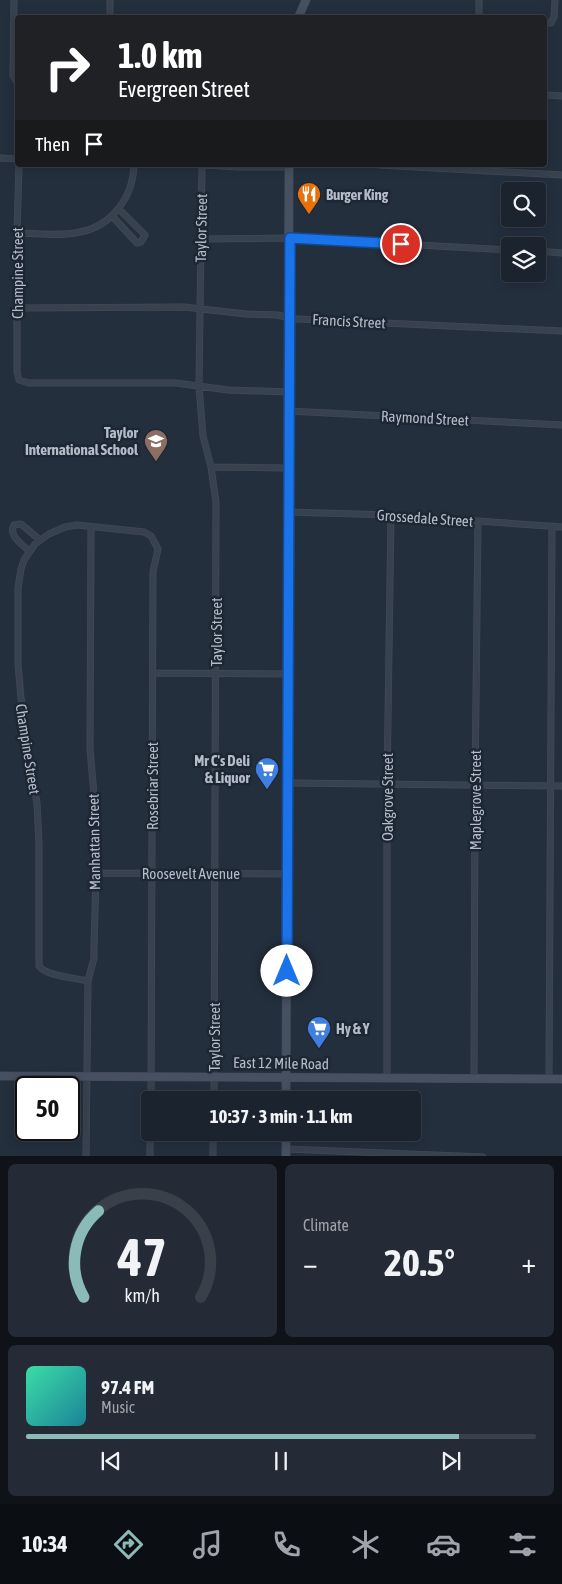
<!DOCTYPE html>
<meta charset="utf-8">
<style>
:root{--surface:#1b232e;--page:#242b36;--text:#f1f3f6;--muted:#a0a4aa;--line:#39404a;--accent:#8bbbb9}
body{margin:0;font-family:"Asap Condensed",sans-serif;background:var(--page);color:var(--text);height:100vh;display:flex;flex-direction:column;font-size:19px;white-space:nowrap}
*{box-sizing:border-box;margin:0}
p{font-size:16px;color:var(--muted)}
.icon{flex:none;width:28px;height:28px;fill:none;stroke:currentColor;stroke-width:2;stroke-linecap:round;stroke-linejoin:round}
.map{position:relative;height:1156px;overflow:hidden}
.drawer{display:flex;flex-direction:column;gap:8px;padding:8px;background:#0f1319;flex:1}
.drawer>*{flex:none}
.guide{position:absolute;left:15px;top:15px;width:532px;height:152px;border-radius:5px;box-shadow:0 2px 12px #0003,0 0 0 1px var(--line);background:#202124;color:#fff;overflow:hidden}
.buttons{position:absolute;left:501px;top:182px;display:grid;gap:10px}
.buttons a{display:grid;place-items:center;width:45px;height:45px;border-radius:5px;background:var(--surface);box-shadow:0 2px 12px #0003,0 0 0 1px var(--line);font-size:25px}
.speed{position:absolute;left:15px;top:1076px;display:flex;gap:10px;font-size:25px;font-weight:700;text-align:center}
.speed>*{display:grid;place-content:center;width:65px;height:65px;border-radius:50%;background:var(--surface);box-shadow:0 2px 12px #0003,0 0 0 1px var(--line);line-height:1}
.speed .limit{border:2px solid #111;border-radius:8px;background:#fff;color:#111}
.pin{position:absolute;display:grid;place-items:center;width:42px;height:42px;color:#fff;margin:-21px;border:2px solid #fff;border-radius:50%;box-shadow:0 1px 5px #0007}
.me{position:absolute;width:55px;margin:-28px;rotate:0deg;stroke-linejoin:round;filter:drop-shadow(0 0 4px #0008)}
.turn{display:flex;align-items:center;gap:18px;height:105px;padding:0 20px;font-size:22px}
.turn .icon{width:65px;height:65px;stroke-width:2.5}
.turn b{display:block;font-size:35px;line-height:42px}
.then{display:flex;align-items:center;height:48px;padding:0 20px;background:#0003;gap:10px;font-size:19px}
.big{font-size:38px;font-weight:700;line-height:1.1}
.drawer .tile{flex:1;display:flex;flex-direction:column;justify-content:center;gap:8px;min-width:0;padding:0 18px;border-radius:8px;background:var(--page)}
.drawer .dial{align-items:center;gap:0}
.dial svg{height:130px;overflow:visible;fill:none;stroke:var(--line);stroke-width:7;stroke-linecap:round;text-anchor:middle}
.dial text{fill:var(--text);stroke:none}
.song{display:flex;align-items:center;gap:15px}
.cover{width:60px;height:60px;border-radius:8px;background:linear-gradient(135deg,hsl(160 70% 55%),hsl(190 70% 35%))}
.played{height:5px;border-radius:2px;background:linear-gradient(90deg,var(--accent) 85%,var(--line) 85%)}
.keys{display:flex;justify-content:space-around;direction:ltr}
.heat{display:flex;justify-content:space-between;align-items:center;font-size:28px;direction:ltr}
.drawer .tiles{flex:1;display:grid;gap:8px;grid-template-columns:1fr 1fr}
.tile:last-child{grid-column:span 2}
.trip{position:absolute;left:141px;top:1091px;width:280px;height:50px;border-radius:5px;background:var(--surface);box-shadow:0 2px 12px #0003,0 0 0 1px var(--line);font-weight:700;line-height:50px;text-align:center}
.menu{display:flex;height:80px;justify-content:space-around;align-items:center;background:#0b0e12;color:var(--muted)}
.menu .icon{width:35px;height:35px}
.menu .selected{color:var(--accent)}
.menu b{font-size:22px;color:var(--text)}
.map>svg:first-child{display:block}
</style>
<div class="map">
<svg width="562" height="1157" viewBox="0 0 562 1157">
<rect width="100%" height="100%" fill="#242f3e"/>
<g fill="none" stroke-linecap="round" stroke-linejoin="round">
<g stroke="#414a57" stroke-width="7">
<path id="street" d="M 14,0 L 13,75 L 18,84
M 110,0 L 110,18
M 479,0 L 479,18
M 545,23 L 551,23 L 554,17 L 555,0
M 545,95 L 562,96
M 0,158 L 18,159
M 19,165 L 17,233 L 17,372 L 19,380 L 29,383 L 176,383 L 228,390 L 289,392
M 202,165 L 199,386 L 203,436 L 211,467 L 216,502 L 214,1100
M 205,165 L 238,167 L 289,167 L 293,165
M 379,165 L 562,175
M 112,216 L 137,243 L 141,242 L 145,235 L 119,209
M 17,233 C 37,233 60,237 80,232 C 112,226 133,197 134,165
M 201,239 L 290,238 L 510,250
M 538,251 L 562,253
M 17,308 L 184,307 L 246,314 L 277,315 L 297,319 L 562,331
M 288,411 L 562,425
M 211,467 L 288,468
M 288,512 L 391,515 L 562,527
M 29,551 C 22,544 8,536 14,525 L 21,524 L 40,540
M 153,673 L 288,674
M 288,783 L 562,786
M 96,873 L 287,874
M 88,981 C 75,978 46,976 39,966 L 39,843 L 37,803 L 24,732 L 18,664 L 18,588 L 21,569 L 24,560 L 35,544 L 49,534 L 65,527 L 77,525 L 144,532 L 151,536 L 158,549 L 153,572 L 151,1100
M 387,1078 L 387,785 L 391,515
M 474,1078 L 475,786 L 478,522
M 549,1079 L 552,526
M 286,1149 L 483,1157
M 86,1157 L 88,981 L 94,958 L 94,948 L 96,873 L 95,832 L 96,817 L 90,749 L 91,528
M 150,1157 L 150,1132
M 213,1157 L 213,1132"/>
</g>
<g stroke="#414a57" stroke-width="9">
<path id="secondary" d="M 298,18 L 306,0
M 0,1076 L 562,1079
M 286,1100 L 289,165
M 286,1157 L 286,1132"/>
</g>
<use href="#street" stroke="#38414e" stroke-width="5.5"/>
<use href="#secondary" stroke="#465061" stroke-width="8"/>
</g>
<g fill="none" stroke-linecap="round" stroke-linejoin="round">
<g stroke="#114b97" stroke-width="12">
<path id="route" d="M 287,971 L 290,238 L 401,244"/>
</g>
<use href="#route" stroke="#1a73e8" stroke-width="9"/>
</g>
<defs>
<g id="restaurant-pin" transform="scale(1.25)"><path d="M0 17L-7.5 6A9.5 9.5 0 1 1 7.5 6Z" fill="#e8710a" stroke="#1d2633"/><path d="M-5-6h1v4h1v-4h1v4h1v-4h1v5L-1.5 .5V6h-2V.5L-5-1ZM5-6V6H3V1.5H1.5Q1.5-4 5-6Z" fill="#fff"/></g>
<g id="school-pin" transform="scale(1.25)"><path d="M0 17L-7.5 6A9.5 9.5 0 1 1 7.5 6Z" fill="#8d6e63" stroke="#1d2633"/><path d="M0-5L7-2L0 1L-7-2ZM-4 1L0 2.5L4 1V4Q0 6-4 4Z" fill="#fff"/></g>
<g id="supermarket-pin" transform="scale(1.25)"><path d="M0 17L-7.5 6A9.5 9.5 0 1 1 7.5 6Z" fill="#3f7fe0" stroke="#1d2633"/><path d="M-6-5.5h2.5l.6 2H6L4.5 2H-2.5L-4.4-4H-6ZM-1.5 3.2a1.3 1.3 0 1 0 .1 0ZM3 3.2a1.3 1.3 0 1 0 .1 0Z" fill="#fff"/></g>
</defs>
<g fill-rule="evenodd">
<use href="#restaurant-pin" x="309" y="194"/>
<use href="#school-pin" x="156" y="441"/>
<use href="#supermarket-pin" x="267" y="769"/>
<use href="#supermarket-pin" x="319" y="1028"/>
</g>
<g text-anchor="middle" dominant-baseline="central" stroke-width="5" stroke-linejoin="round" paint-order="stroke">
<g font-size="15" font-weight="bold" fill="#b4bcc9" stroke="#1d2633" text-anchor="start">
<text x="326" y="194">Burger King</text>
<text x="138" y="432" text-anchor="end">Taylor<tspan x="138" dy="17">International School</tspan></text>
<text x="250" y="760" text-anchor="end">Mr C's Deli<tspan x="250" dy="17">&amp; Liquor</tspan></text>
<text x="336" y="1028">Hy &amp; Y</text>
</g>
<g font-size="15" fill="#b4bcc9" stroke="#1d2633">
<text transform="translate(201 228) rotate(-89)">Taylor Street</text>
<text transform="translate(17 273) rotate(-90)">Champine Street</text>
<text transform="translate(349 321) rotate(3)">Francis Street</text>
<text transform="translate(425 418) rotate(3)">Raymond Street</text>
<text transform="translate(425 518) rotate(4)">Grossedale Street</text>
<text transform="translate(216 632) rotate(-90)">Taylor Street</text>
<text transform="translate(28 749) rotate(81)">Champine Street</text>
<text transform="translate(152 786) rotate(-90)">Rosebriar Street</text>
<text transform="translate(387 797) rotate(-90)">Oakgrove Street</text>
<text transform="translate(475 800) rotate(-90)">Maplegrove Street</text>
<text transform="translate(94 842) rotate(-91)">Manhattan Street</text>
<text x="191" y="873">Roosevelt Avenue</text>
<text transform="translate(214 1037) rotate(-90)">Taylor Street</text>
<text transform="translate(281 1063) rotate(1)">East 12 Mile Road</text>
</g>
</g>
</svg>
<div class="buttons">
<a><svg class="icon" aria-label="search" viewBox="0 0 24 24"><circle cx="10" cy="10" r="6"/><path d="M15 15l6 6"/></svg></a>
<a><svg class="icon" aria-label="layers" viewBox="0 0 24 24"><path d="M12 4l9 5-9 5-9-5zM3 14l9 5 9-5"/></svg></a>
</div>
<div class="speed"><div class="limit">50</div></div>
<div class="pin" style="left:401px;top:244px;background:#d93025"><svg class="icon" aria-label="arrive" viewBox="0 0 24 24"><path d="M6 21V4h12l-3 4 3 4H6"/></svg></div>
<svg class="me" style="left:287px;top:971px" viewBox="-20 -20 40 40"><circle r="19" fill="#fff"/><path d="M0-13L10 11 0 6-10 11z" fill="#1a73e8"/></svg>
<div class="trip">10:37 · 3 min · 1.1 km</div>
<div class="guide">
<div class="turn"><svg class="icon" aria-label="right" viewBox="0 0 24 24"><path d="M7 20v-9h11M14 6l5 5-5 5"/></svg><div><b>1.0 km</b>Evergreen Street</div></div>
<div class="then">Then<svg class="icon" aria-label="arrive" viewBox="0 0 24 24"><path d="M6 21V4h12l-3 4 3 4H6"/></svg></div>
</div>
</div>
<section class="drawer">
<div class="tiles">
<div class="tile dial"><svg viewBox="0 0 100 80">
<path d="M14 69A42 42 0 1 1 86 69"/>
<path d="M14 69A42 42 0 0 1 23 16" stroke="#8bbbb9"/>
<text x="50" y="56" font-size="32" font-weight="700">47</text>
<text x="50" y="72" font-size="11">km/h</text>
</svg></div>
<div class="tile"><p>Climate</p>
<div class="heat"><a>−</a><b class="big">20.5°</b><a>+</a></div>
</div>
<div class="tile">
<div class="song"><i class="cover"></i><div><b>97.4 FM</b><p>Music</p></div></div>
<div class="played"></div>
<div class="keys"><svg class="icon" aria-label="previous" viewBox="0 0 24 24"><path d="M18 5L8 12l10 7zM5 5v14"/></svg><svg class="icon" aria-label="pause" viewBox="0 0 24 24"><path d="M8 5v14M16 5v14"/></svg><svg class="icon" aria-label="next" viewBox="0 0 24 24"><path d="M6 5l10 7-10 7zM19 5v14"/></svg></div>
</div>
</div>
</section>
<nav class="menu">
<b>10:34</b>
<svg class="icon selected" aria-label="directions" viewBox="0 0 24 24"><path d="M12 3l9 9-9 9-9-9zM9 14v-3h6M13 9l2 2-2 2"/></svg>
<svg class="icon" aria-label="music" viewBox="0 0 24 24"><path d="M9 18V5l10-2v13"/><circle cx="6" cy="18" r="3"/><circle cx="16" cy="16" r="3"/></svg>
<svg class="icon" aria-label="phone" viewBox="0 0 24 24"><path d="M5 4h4l2 5-3 2q2 4 5 5l2-3 5 2v4C11 20 4 13 5 4z"/></svg>
<svg class="icon" aria-label="climate" viewBox="0 0 24 24"><path d="M12 3v18M4 7l16 10M4 17L20 7"/></svg>
<svg class="icon" aria-label="car" viewBox="0 0 24 24"><path d="M5 17H2v-5l4-1 3-4h7l3 4 3 1v5h-3M9 17h6M6 11h13"/><circle cx="7" cy="17" r="2"/><circle cx="17" cy="17" r="2"/></svg>
<svg class="icon" aria-label="filters" viewBox="0 0 24 24"><path d="M4 7h16M4 17h16"/><circle cx="9" cy="7" r="2"/><circle cx="15" cy="17" r="2"/></svg>
</nav>
